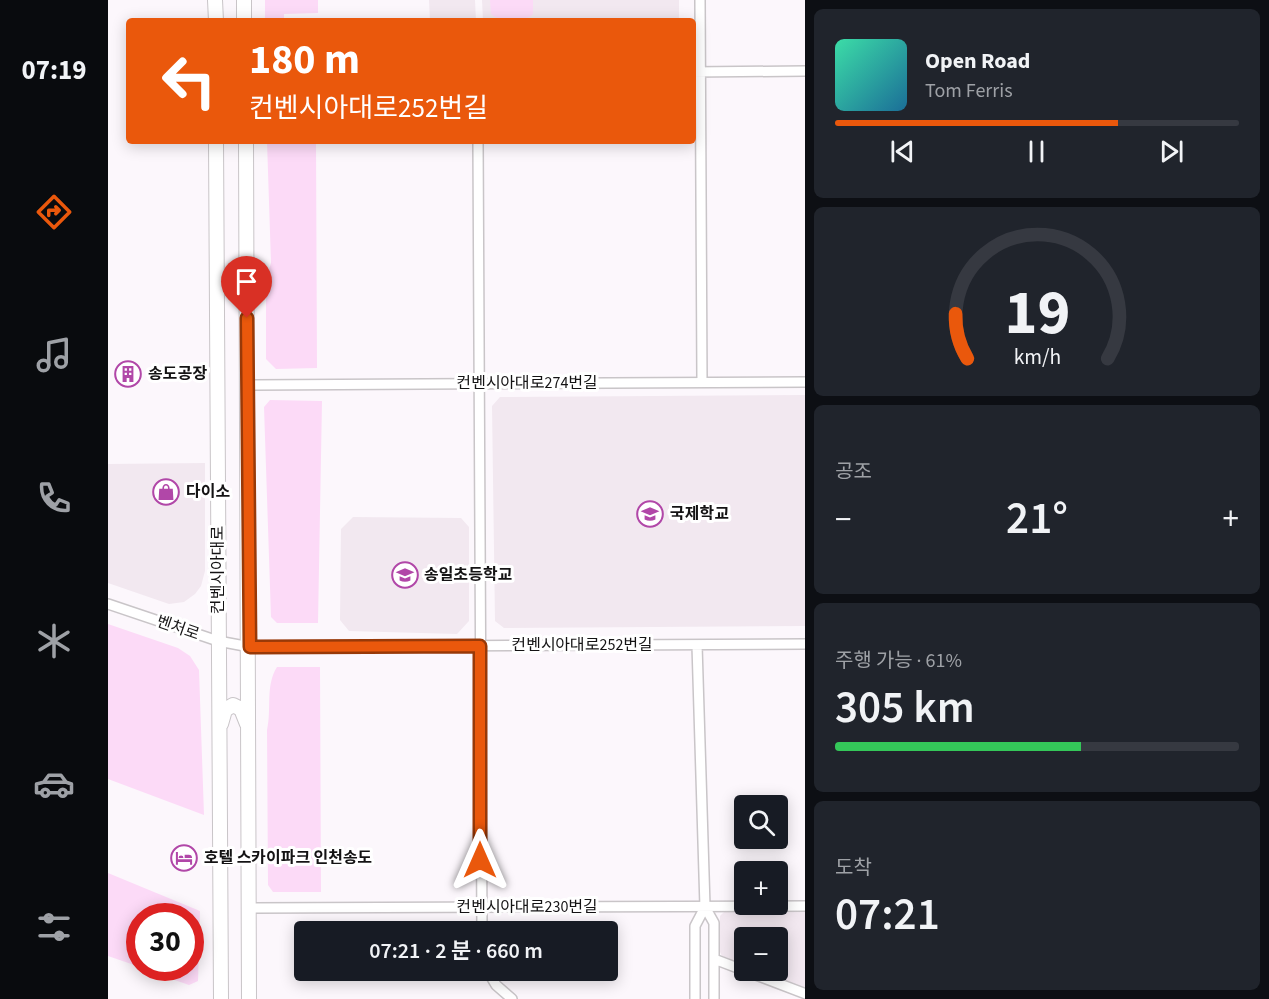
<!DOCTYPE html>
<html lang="ko">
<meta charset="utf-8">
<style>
:root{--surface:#171b24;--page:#20242c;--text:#f1f3f6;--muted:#9ea1a6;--line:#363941;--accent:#ea580c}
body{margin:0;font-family:"Source Sans 3","Noto Sans KR",sans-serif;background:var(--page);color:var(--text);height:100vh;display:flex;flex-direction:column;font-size:22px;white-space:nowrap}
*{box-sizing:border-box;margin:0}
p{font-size:20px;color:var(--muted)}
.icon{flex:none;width:33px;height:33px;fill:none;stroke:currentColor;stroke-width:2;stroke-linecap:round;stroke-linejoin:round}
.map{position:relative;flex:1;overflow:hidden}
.sheet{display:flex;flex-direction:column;gap:9px;padding:9px;background:#0d0f14;width:464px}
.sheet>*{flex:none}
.banner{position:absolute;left:18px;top:18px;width:570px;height:126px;border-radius:6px;box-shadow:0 3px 15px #0003;background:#ea580c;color:#fff;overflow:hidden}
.fabs{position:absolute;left:626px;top:795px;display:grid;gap:12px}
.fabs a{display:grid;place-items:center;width:54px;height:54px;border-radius:6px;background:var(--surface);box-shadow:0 3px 15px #0003;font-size:30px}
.speed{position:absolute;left:18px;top:903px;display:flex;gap:12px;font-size:30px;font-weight:700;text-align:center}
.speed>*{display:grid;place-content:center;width:78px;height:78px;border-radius:50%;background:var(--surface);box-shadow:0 3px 15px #0003;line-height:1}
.speed .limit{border:9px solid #d22;background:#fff;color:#111}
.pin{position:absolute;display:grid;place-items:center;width:51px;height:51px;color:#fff;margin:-62px -26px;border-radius:50% 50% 50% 0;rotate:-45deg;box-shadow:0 0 6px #0007}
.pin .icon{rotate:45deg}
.me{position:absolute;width:66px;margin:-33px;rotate:0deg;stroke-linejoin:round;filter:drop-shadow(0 0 4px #0008)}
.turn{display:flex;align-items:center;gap:21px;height:126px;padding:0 24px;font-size:27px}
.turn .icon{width:78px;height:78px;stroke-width:2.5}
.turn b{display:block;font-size:42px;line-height:51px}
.big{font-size:45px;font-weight:600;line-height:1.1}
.sheet .card{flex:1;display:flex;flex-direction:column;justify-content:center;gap:9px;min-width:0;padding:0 21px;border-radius:9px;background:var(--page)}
.sheet .dial{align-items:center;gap:0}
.dial svg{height:156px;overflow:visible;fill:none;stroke:var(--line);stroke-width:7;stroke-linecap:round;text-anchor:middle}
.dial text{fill:var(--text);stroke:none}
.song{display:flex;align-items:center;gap:18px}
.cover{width:72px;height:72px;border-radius:9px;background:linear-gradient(135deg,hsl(160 70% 55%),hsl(200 70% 35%))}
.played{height:6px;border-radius:3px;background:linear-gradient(90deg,var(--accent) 70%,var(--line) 70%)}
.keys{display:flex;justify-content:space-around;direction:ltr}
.heat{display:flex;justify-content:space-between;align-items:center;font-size:33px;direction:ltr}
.charge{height:9px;border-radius:4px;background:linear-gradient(90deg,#34c759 61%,var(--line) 0)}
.trip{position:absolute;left:186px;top:921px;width:324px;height:60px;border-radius:6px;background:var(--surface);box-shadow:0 3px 15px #0003;font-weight:600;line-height:60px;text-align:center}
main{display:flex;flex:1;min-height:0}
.tab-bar{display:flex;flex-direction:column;width:108px;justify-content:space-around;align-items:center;background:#090b0e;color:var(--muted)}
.tab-bar .icon{width:42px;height:42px}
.tab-bar .current{color:var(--accent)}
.tab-bar b{font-size:27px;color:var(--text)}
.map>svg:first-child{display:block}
</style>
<main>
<nav class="tab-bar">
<b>07:19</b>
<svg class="icon current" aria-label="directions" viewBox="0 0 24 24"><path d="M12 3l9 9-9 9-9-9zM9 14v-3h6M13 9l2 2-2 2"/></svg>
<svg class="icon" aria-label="music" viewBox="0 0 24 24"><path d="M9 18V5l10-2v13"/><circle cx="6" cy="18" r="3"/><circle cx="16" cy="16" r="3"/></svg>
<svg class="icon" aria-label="phone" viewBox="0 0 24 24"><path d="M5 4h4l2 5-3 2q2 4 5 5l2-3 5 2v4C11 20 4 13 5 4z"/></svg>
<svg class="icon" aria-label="climate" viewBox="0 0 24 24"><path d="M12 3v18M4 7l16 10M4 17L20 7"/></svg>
<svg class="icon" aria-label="car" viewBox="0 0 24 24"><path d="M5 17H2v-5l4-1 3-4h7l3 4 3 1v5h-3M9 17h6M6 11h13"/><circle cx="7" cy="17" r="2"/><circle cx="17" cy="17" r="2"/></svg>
<svg class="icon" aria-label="filters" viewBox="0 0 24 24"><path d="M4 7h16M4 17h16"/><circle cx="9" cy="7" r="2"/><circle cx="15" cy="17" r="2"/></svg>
</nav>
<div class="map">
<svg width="698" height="999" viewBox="0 0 698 999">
<rect width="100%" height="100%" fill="#fcf7fc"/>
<path fill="#f2e8f0" d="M 321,0 L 367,0 L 368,21 L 322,21 Z
M 374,0 L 571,0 L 571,21 L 375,21 Z
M 697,395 L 697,626 L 396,628 L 387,621 L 384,406 L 392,397 Z
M 97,463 L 97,571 L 93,586 L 87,594 L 76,602 L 61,604 L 0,583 L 0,464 Z
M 245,517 L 353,518 L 361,527 L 361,621 L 349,634 L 241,631 L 232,620 L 233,529 Z
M 616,912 L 697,912 L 697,989 L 650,971 L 669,970 L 669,938 L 636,938 L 636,965 L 614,956 L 611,950 L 612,916 Z"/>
<path fill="#fcdaf7" d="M 157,0 L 210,0 L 210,13 L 176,14 L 176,21 L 157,21 Z
M 382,0 L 425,0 L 425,14 C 418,22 391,22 383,14 Z
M 159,141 L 208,141 L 209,368 L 168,369 L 158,359 L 158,279 L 163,263 Z
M 162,400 L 214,401 L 210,623 L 169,623 L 163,617 L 156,407 Z
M 0,624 L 70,648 L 82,656 L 91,670 L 96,815 L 0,779 Z
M 169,667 L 212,667 L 213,892 L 165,892 L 160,885 L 159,730 C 164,709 157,686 169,667 Z
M 0,873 L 92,911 L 90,981 L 81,985 L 32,968 L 82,968 L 82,916 L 32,916 L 32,967 L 0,956 Z"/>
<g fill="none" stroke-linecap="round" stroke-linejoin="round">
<g stroke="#c9c5c8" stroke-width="12">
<path id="minor" d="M 592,0 L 594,382
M 585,72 L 698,71
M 370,141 L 374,932
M 140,385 L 698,382
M 0,604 L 110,641 L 142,647 L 698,644
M 589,645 L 597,907 L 606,923 L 606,999
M 141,908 L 698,906
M 606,959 L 698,994
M 379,970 L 388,985 L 404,999
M 587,999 L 587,926 L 597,907"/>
</g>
<g stroke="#c9c5c8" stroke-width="16">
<path id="secondary" d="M 107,0 L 108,21
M 136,0 L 136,21
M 108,141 L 113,999
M 138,141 L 141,999
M 113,724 L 117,710 L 125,705 L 133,709 L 139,724"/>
</g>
<use href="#minor" stroke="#fff" stroke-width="9"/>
<use href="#secondary" stroke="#fff" stroke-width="14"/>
</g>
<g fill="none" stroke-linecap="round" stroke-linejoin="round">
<g stroke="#983908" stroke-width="15">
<path id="route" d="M 139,318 L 142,647 L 372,646 L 372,860"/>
</g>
<use href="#route" stroke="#ea580c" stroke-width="10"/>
</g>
<defs>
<g id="building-ring" transform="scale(1.35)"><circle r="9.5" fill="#fff" stroke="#b147a8" stroke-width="1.5"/><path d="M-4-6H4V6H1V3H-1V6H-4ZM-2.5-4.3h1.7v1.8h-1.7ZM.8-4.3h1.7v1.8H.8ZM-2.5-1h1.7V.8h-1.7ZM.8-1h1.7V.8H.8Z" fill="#b147a8"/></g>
<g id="shop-ring" transform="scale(1.35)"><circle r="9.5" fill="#fff" stroke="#b147a8" stroke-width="1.5"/><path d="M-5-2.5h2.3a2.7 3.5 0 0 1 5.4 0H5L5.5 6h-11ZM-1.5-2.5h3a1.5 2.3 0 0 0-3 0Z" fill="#b147a8"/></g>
<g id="school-ring" transform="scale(1.35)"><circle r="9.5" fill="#fff" stroke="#b147a8" stroke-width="1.5"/><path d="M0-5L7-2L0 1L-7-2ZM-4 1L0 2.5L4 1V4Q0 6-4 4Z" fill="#b147a8"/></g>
<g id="hotel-ring" transform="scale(1.35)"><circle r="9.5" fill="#fff" stroke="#b147a8" stroke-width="1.5"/><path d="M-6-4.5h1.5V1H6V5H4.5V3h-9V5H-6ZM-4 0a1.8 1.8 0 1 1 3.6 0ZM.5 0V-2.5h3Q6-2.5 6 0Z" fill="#b147a8"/></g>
</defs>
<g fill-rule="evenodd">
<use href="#building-ring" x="20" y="374"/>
<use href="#shop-ring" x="58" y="492"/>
<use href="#school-ring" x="542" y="514"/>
<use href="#school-ring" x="297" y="575"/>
<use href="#hotel-ring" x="76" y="858"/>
</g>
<g text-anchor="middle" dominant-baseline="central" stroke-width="6" stroke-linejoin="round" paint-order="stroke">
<g font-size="16" font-weight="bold" fill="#141314" stroke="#fff" text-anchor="start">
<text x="40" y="374">송도공장</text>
<text x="78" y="492">다이소</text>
<text x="562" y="514">국제학교</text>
<text x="316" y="575">송일초등학교</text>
<text x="96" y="858">호텔 스카이파크 인천송도</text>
</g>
<g font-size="16" fill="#141314" stroke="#fff">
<text x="419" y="383">컨벤시아대로274번길</text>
<text transform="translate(110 570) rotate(-90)">컨벤시아대로</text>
<text transform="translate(70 628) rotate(19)">벤처로</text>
<text x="474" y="645">컨벤시아대로252번길</text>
<text x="419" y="907">컨벤시아대로230번길</text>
</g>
</g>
</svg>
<div class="fabs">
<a><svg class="icon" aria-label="search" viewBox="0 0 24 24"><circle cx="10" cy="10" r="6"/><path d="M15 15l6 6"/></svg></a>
<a>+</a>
<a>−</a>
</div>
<div class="speed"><div class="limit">30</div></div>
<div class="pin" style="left:139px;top:318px;background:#d93025"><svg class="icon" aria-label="arrive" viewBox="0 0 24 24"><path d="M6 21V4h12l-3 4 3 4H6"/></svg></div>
<svg class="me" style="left:372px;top:860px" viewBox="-20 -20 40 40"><path d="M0-17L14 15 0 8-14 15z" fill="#ea580c" stroke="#fff" stroke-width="4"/></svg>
<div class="trip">07:21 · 2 분 · 660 m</div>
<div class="banner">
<div class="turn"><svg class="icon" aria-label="left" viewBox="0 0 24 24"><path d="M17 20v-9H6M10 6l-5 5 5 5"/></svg><div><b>180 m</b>컨벤시아대로252번길</div></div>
</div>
</div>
<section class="sheet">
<div class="card">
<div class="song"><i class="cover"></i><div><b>Open Road</b><p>Tom Ferris</p></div></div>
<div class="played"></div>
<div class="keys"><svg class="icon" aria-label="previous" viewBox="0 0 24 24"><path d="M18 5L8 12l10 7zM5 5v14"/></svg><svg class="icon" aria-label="pause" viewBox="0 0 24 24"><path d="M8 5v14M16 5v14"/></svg><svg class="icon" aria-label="next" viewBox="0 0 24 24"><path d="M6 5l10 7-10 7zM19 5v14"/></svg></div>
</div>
<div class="card dial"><svg viewBox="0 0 100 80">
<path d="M14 69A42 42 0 1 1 86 69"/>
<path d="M14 69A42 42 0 0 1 8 46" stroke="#ea580c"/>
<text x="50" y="56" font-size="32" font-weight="700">19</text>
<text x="50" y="72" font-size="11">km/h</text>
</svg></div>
<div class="card"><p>공조</p>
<div class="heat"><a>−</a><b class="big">21°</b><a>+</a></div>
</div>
<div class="card"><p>주행 가능 · 61%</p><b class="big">305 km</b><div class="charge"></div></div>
<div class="card"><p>도착</p><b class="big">07:21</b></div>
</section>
</main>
